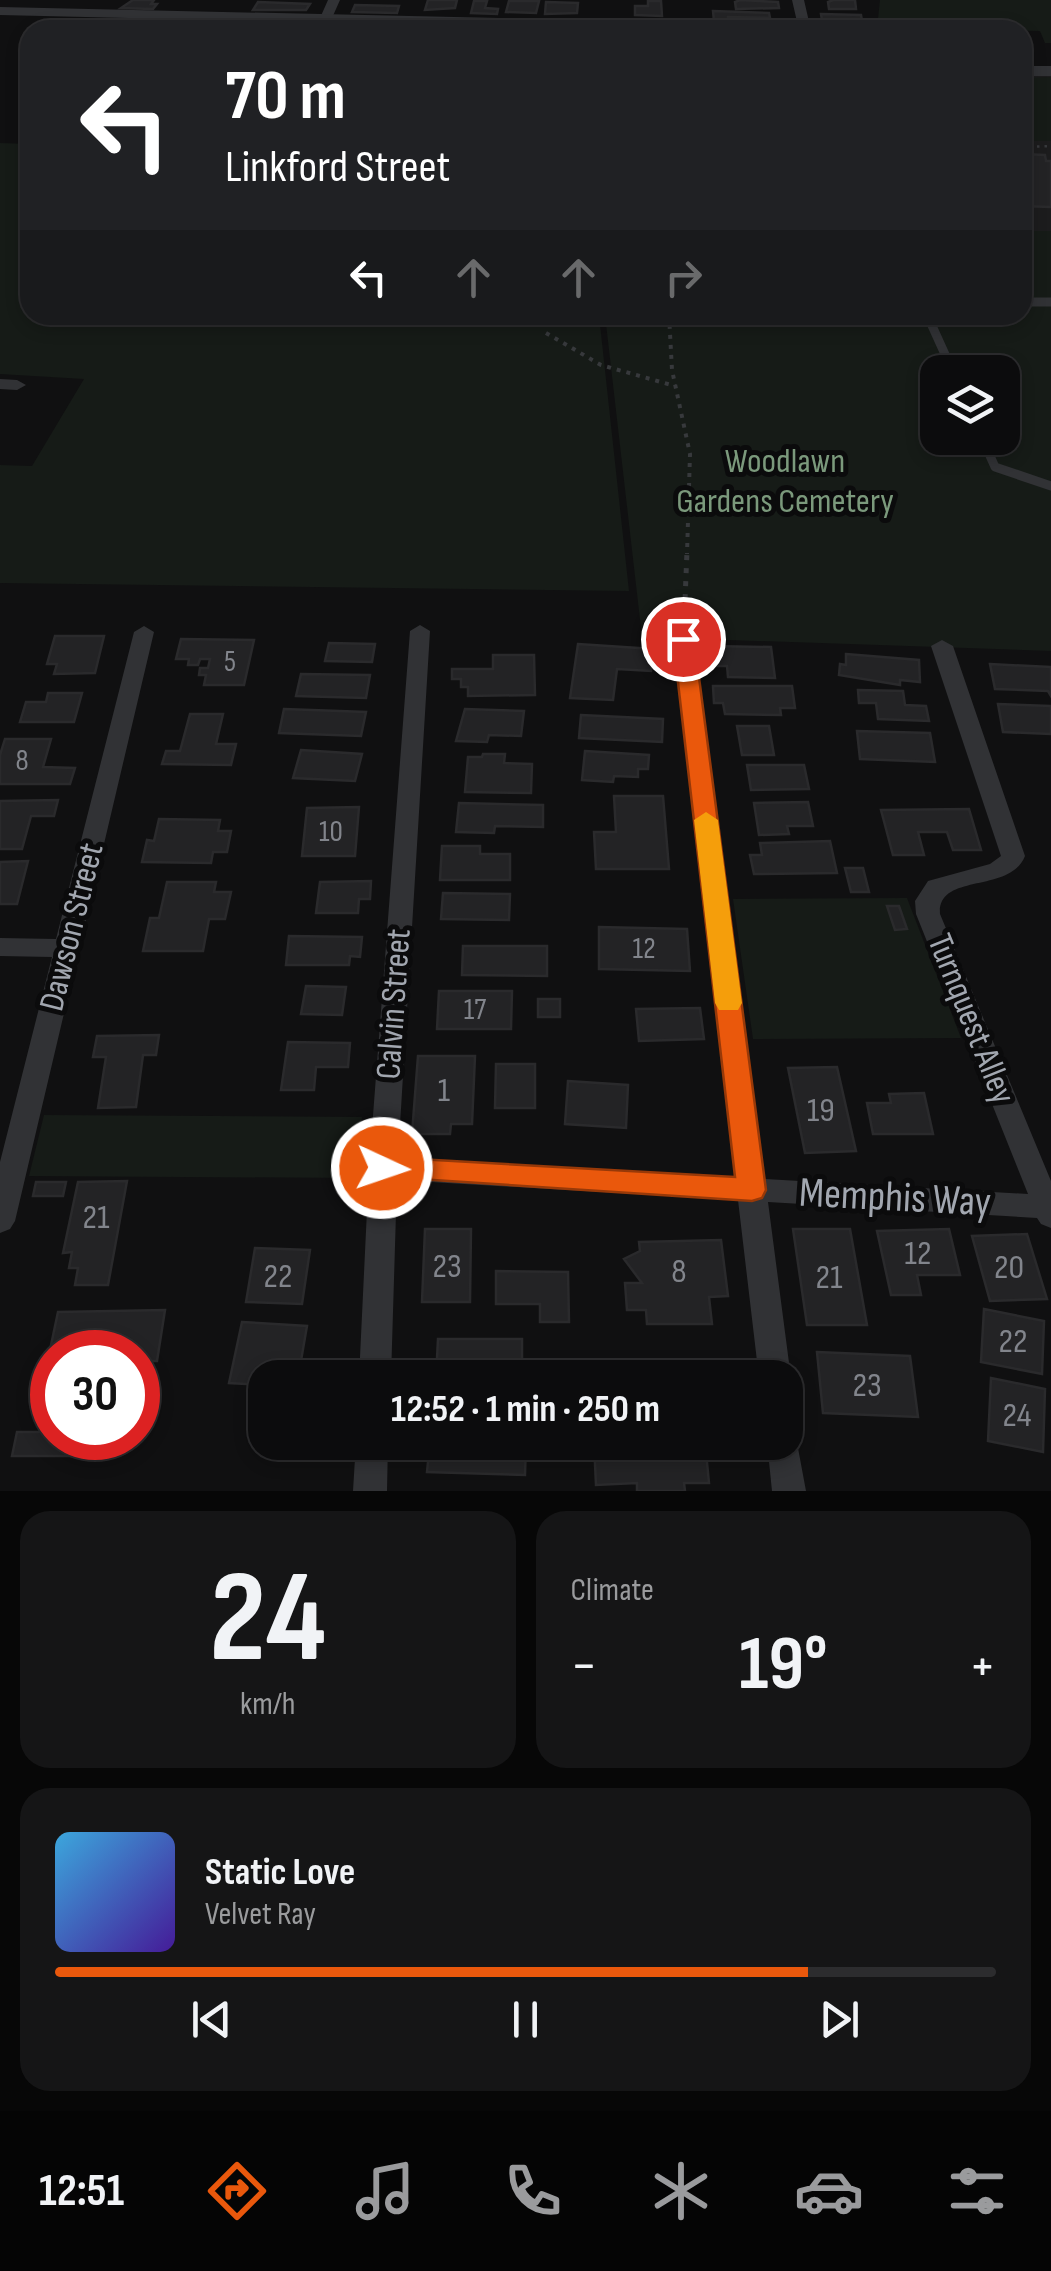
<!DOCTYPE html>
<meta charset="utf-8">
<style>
:root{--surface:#0c0c0d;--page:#151516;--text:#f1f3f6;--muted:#9a9b9d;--line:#2c2c2e;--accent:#ea580c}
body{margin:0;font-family:"Sofia Sans Condensed",sans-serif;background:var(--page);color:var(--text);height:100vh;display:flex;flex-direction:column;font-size:38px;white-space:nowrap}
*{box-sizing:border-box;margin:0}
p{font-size:32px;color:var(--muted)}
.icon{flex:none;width:55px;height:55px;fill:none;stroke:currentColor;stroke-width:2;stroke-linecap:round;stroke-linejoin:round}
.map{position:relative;height:1491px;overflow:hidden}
.panel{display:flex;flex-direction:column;gap:20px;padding:20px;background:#070707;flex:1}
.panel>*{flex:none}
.guide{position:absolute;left:20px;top:20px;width:1012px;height:305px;border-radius:30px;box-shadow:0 5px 15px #0003,0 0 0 2px var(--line);background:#202124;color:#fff;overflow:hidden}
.tools{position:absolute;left:920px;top:355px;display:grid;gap:20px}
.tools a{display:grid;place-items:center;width:100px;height:100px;border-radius:20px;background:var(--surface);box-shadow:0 5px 15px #0003,0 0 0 2px var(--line);font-size:50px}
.speed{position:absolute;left:30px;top:1330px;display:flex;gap:20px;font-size:50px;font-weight:700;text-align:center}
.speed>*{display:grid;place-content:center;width:130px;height:130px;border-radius:50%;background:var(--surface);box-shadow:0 5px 15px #0003,0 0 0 2px var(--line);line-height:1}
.speed .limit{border:15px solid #d22;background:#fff;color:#111}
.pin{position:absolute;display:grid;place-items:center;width:85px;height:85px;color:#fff;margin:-42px;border:5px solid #fff;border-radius:50%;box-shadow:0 2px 10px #0007}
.me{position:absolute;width:110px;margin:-55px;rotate:93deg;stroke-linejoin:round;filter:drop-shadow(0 0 8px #0008)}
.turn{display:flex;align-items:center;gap:35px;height:210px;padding:0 40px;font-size:45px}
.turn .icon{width:130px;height:130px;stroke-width:2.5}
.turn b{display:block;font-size:70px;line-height:85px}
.lanes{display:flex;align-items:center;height:95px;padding:0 40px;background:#0003;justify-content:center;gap:50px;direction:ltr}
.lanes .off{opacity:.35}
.big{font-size:75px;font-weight:700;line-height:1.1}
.panel .widget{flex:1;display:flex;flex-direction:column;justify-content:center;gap:15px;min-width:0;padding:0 35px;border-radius:30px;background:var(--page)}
.panel .dial{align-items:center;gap:0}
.dial b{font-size:130px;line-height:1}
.song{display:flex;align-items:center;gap:30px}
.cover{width:120px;height:120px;border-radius:15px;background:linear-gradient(135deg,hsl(200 70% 55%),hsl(260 70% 35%))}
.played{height:10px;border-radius:5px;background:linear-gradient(90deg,var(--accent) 80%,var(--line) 80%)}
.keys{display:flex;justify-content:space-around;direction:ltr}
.heat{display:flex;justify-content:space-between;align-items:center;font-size:55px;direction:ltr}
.panel .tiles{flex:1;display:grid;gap:20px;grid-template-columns:1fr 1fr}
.widget:last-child{grid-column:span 2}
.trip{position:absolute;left:248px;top:1360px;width:555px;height:100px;border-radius:30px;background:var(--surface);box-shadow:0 5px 15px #0003,0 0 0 2px var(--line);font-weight:700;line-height:100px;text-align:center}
.tab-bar{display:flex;height:160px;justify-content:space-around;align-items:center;background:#050505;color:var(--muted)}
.tab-bar .icon{width:70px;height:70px}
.tab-bar .active{color:var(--accent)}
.tab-bar b{font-size:45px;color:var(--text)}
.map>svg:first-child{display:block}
</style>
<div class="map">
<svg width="1051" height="1491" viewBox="0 0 1051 1491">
<rect width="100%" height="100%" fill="#101011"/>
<path fill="#1c1c1d" d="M 1022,74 L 1051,74 L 1051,231 L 1023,231 Z"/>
<path fill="#161b17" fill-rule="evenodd" d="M 880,0 L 1051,0 L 1051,43 L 1045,43 L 1040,31 L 877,28 Z
M 1051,77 L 1051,141 L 1023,141 L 1023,78 Z
M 0,143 L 30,144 L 30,315 L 599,315 L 629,591 L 0,583 L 0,465 L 32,466 L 84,379 L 0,374 Z
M 1023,231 L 1051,231 L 1051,651 L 642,637 L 605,315 L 1022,315 ZM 938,372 L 1002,372 L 1002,438 L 938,438 Z
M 907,898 L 961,1038 L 753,1039 L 733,899 Z
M 44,1115 L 362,1117 L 357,1178 L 29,1176 Z"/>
<path fill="#232325" stroke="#2a2a2c" stroke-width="2.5" d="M 133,0 L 154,0 L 151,4 L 157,4 L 153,9 L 121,8 Z
M 428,0 L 457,0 L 455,8 L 425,10 Z
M 740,0 L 778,2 L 779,8 L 736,9 L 735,2 Z
M 833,0 L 855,0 L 856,9 L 829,9 L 828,2 Z
M 474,1 L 487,1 L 485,8 L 498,9 L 497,14 L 471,13 Z
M 509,1 L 539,1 L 536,13 L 506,12 Z
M 648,1 L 661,1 L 662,16 L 635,15 L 635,6 L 648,6 Z
M 258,2 L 310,4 L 306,10 L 253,10 Z
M 546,2 L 578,3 L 577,13 L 545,14 Z
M 355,5 L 399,6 L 397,13 L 352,12 Z
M 713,11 L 769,13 L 770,18 L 728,17 L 728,22 L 714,21 Z
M 821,14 L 861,15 L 862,21 L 822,20 Z
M 1022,154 L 1045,155 L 1046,161 L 1051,161 L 1051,207 L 1022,206 Z
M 55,636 L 104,636 L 95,673 L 54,674 L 57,664 L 47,664 Z
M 181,639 L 254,640 L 244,685 L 204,685 L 206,675 L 199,675 L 200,668 L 208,668 L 210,659 L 200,659 L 198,665 L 188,665 L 189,659 L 176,659 Z
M 329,643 L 375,644 L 372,662 L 325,661 Z
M 578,644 L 653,649 L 651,671 L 617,669 L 613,700 L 570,698 Z
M 710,646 L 771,647 L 775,678 L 728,677 L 727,666 L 712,666 Z
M 846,654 L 919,660 L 920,682 L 900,680 L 900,685 L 839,675 L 840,664 L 846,665 Z
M 493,655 L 534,655 L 535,695 L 468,696 L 468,687 L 461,687 L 461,679 L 452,679 L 452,669 L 493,669 Z
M 990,664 L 1051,667 L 1051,696 L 1048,691 L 995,689 Z
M 301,674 L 370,675 L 366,698 L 296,696 Z
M 713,686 L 792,686 L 795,708 L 780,708 L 781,715 L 725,714 L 723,703 L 714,703 Z
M 858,690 L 903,691 L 905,705 L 926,706 L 929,721 L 878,719 L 876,703 L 859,703 Z
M 48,693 L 82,693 L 74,722 L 20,722 L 26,702 L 46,702 Z
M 998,704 L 1051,706 L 1051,734 L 1003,732 Z
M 284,709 L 366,712 L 361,736 L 279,733 Z
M 465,709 L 524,711 L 521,736 L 489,735 L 487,742 L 456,741 Z
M 190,714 L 223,714 L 216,744 L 236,744 L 231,765 L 162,764 L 166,751 L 180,751 Z
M 581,715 L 663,719 L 662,742 L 579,738 Z
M 737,726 L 769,726 L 774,755 L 742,755 Z
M 857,731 L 930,733 L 935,762 L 860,759 Z
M 5,739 L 51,739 L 43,767 L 75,768 L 70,784 L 0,784 L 0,755 Z
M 301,750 L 362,754 L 355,781 L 293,778 Z
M 585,751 L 649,755 L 648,769 L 638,769 L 638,777 L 614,776 L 613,782 L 582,780 Z
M 483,754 L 505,754 L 504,763 L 532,764 L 531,793 L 465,792 L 468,757 L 482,757 Z
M 747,765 L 804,765 L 809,789 L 751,790 Z
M 614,796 L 663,796 L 669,869 L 596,869 L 594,832 L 616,832 Z
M 58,800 L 54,816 L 31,816 L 22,849 L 0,849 L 0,801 Z
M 808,802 L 813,826 L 787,826 L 789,834 L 759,835 L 754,803 Z
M 459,803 L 543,805 L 543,827 L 495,826 L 494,833 L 456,832 Z
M 359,807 L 355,856 L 302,856 L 307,808 Z
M 969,809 L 981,850 L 953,850 L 947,832 L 918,832 L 924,855 L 893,855 L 881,810 Z
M 159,819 L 220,820 L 218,831 L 231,831 L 227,852 L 213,852 L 211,863 L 142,862 L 147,840 L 154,841 Z
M 830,841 L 837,873 L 754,874 L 750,855 L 762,855 L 760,843 Z
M 442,846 L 480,846 L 480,854 L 510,854 L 510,880 L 440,880 Z
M 28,861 L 17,904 L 0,904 L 0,862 Z
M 845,868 L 863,868 L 869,892 L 851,892 Z
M 371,881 L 370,899 L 359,899 L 358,913 L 316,913 L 320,882 Z
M 167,882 L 216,882 L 214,892 L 231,892 L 225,919 L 209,919 L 203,951 L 143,951 L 150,918 L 159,918 Z
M 443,893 L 510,894 L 509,920 L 441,919 Z
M 887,906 L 899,906 L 907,929 L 895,930 Z
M 599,927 L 687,929 L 690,971 L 599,969 Z
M 289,936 L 362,937 L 360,957 L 350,956 L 349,965 L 286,965 Z
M 463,946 L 547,946 L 547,976 L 462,975 Z
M 306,986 L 346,987 L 342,1015 L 301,1014 Z
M 439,991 L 512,991 L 511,1029 L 437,1029 Z
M 538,999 L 560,999 L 560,1017 L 538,1017 Z
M 700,1008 L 704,1039 L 639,1041 L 636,1009 Z
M 159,1035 L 156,1055 L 143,1055 L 136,1107 L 98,1108 L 106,1057 L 93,1057 L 97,1036 Z
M 288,1042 L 350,1043 L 348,1067 L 316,1067 L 314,1090 L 281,1090 Z
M 418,1056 L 475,1056 L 472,1124 L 451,1124 L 450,1134 L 412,1134 Z
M 496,1064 L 535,1064 L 535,1108 L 495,1108 Z
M 837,1067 L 856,1151 L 805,1153 L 788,1068 Z
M 568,1081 L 628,1085 L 626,1128 L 565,1124 Z
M 924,1093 L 933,1134 L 873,1134 L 867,1103 L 891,1103 L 889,1094 Z
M 127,1181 L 108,1285 L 75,1285 L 78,1268 L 69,1268 L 72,1252 L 63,1253 L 78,1182 Z
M 36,1182 L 66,1182 L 63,1196 L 33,1196 Z
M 425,1229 L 471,1229 L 470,1302 L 422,1302 Z
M 793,1229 L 850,1229 L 867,1325 L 807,1325 Z
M 949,1229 L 960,1275 L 917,1275 L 921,1295 L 891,1295 L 877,1231 Z
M 1027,1234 L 1047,1299 L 990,1301 L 972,1236 Z
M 721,1240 L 728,1296 L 709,1297 L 712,1324 L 647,1324 L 646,1310 L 627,1310 L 625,1283 L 642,1283 L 624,1259 L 640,1251 L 639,1242 Z
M 255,1248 L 310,1250 L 302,1304 L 246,1302 Z
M 496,1271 L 568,1272 L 569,1322 L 540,1322 L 540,1304 L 496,1304 Z
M 984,1309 L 1044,1321 L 1042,1374 L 981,1362 Z
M 165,1310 L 157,1361 L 138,1361 L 138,1352 L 106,1352 L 106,1349 L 50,1350 L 58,1312 Z
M 242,1322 L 307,1326 L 298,1378 L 265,1378 L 265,1385 L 229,1383 Z
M 438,1339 L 522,1339 L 522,1362 L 506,1362 L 506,1378 L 436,1378 Z
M 817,1352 L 910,1356 L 918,1417 L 823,1413 Z
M 612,1369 L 612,1378 L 578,1378 L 577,1370 Z
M 991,1378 L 1045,1389 L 1043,1452 L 988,1441 Z
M 38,1385 L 52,1385 L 52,1438 L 97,1438 L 94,1456 L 12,1456 L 17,1432 L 40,1432 L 45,1407 L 33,1407 Z
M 430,1442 L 526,1442 L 525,1475 L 427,1472 Z
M 594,1442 L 705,1442 L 709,1483 L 684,1483 L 685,1491 L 637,1491 L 637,1483 L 596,1485 Z"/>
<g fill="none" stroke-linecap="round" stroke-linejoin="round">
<path stroke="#37393c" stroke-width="2.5" stroke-dasharray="2.5 5" stroke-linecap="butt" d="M 1022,147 L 1051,146"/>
<path stroke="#37393c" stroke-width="4" stroke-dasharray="4 6" stroke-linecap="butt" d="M 669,315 L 672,370 L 690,454 L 687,554
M 763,315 L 768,316
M 546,333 L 601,365 L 675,386"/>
<path stroke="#37393c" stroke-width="5" stroke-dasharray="5 8" stroke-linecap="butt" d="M 684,625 L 687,551"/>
<path stroke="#313235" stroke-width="9" d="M 1022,302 L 1051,302
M 936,315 L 929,319 L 953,372
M 982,438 L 995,467 L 1051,486"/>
<path fill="#313235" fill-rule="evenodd" d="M 328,0 L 340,0 L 332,18 L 326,22 L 320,18 Z
M 792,0 L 804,0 L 810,26 L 836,30 L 635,29 L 629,25 L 635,21 L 798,26 Z
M 0,379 L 17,380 L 26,385 L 17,390 L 0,389 Z
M 420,625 L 430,631 L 398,1158 L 736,1177 L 673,639 L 683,633 L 693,639 L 765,1179 L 1028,1194 L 916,914 L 915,901 L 928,881 L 990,864 L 1001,856 L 931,646 L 942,640 L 953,646 L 1025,856 C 1010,894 937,872 940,914 L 1051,1181 L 1051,1228 L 1041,1224 L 1037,1218 L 768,1202 L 791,1378 L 785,1388 L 785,1378 L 759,1378 L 738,1200 L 397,1180 L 391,1378 L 359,1378 L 369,1168 L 410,631 Z
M 144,626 L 154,632 L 15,1221 L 10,1229 L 0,1233 L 0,1162 L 52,957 L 0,956 L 0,938 L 56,939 L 134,632 Z
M 785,1428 L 795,1432 L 806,1491 L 772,1491 L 767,1442 L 785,1442 Z
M 356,1442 L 388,1442 L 387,1491 L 353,1491 Z"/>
<path fill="#313235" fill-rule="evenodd" d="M 0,7 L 635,21 L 642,25 L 641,30 L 627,30 L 0,15 Z
M 1022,66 L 1051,66 L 1051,76 L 1022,76 Z"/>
</g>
<path fill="#ea580c" stroke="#983908" stroke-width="2.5" d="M 683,632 L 694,639 L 766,1190 L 762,1198 L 752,1201 L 372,1176 L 368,1168 L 372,1160 L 382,1157 L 735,1177 L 673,639 Z"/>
<path fill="#f59e0b" d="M 706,812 L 718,820 L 742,1003 L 738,1010 L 719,1010 L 715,1003 L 694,820 Z"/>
<g text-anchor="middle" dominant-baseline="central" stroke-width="10" stroke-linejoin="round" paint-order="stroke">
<g font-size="30" fill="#82858c">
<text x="230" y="662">5</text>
<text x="22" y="761">8</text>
<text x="331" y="832">10</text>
<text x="644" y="949">12</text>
<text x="475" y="1010">17</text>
</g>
<g font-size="35" fill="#7b997c" stroke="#0b0b0c">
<text x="785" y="461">Woodlawn<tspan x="785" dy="40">Gardens Cemetery</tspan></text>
</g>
<g font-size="35" fill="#a2a7b0" stroke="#0b0b0c">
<text transform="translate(72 927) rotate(-76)">Dawson Street</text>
<text transform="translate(394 1004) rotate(-86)">Calvin Street</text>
<text transform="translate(971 1019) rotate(68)">Turnquest Alley</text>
</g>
<g font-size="35" fill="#82858c">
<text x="444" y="1090">1</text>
<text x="821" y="1110">19</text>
<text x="96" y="1217">21</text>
<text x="918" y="1253">12</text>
<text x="447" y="1266">23</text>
<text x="1009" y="1267">20</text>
<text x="679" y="1271">8</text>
<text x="278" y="1276">22</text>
<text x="829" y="1277">21</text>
<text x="1013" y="1341">22</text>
<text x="867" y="1385">23</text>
<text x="1017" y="1415">24</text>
</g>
<g font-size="42" fill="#a2a7b0" stroke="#0b0b0c">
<text transform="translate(895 1198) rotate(3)">Memphis Way</text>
</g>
</g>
</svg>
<div class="tools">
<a><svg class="icon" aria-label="layers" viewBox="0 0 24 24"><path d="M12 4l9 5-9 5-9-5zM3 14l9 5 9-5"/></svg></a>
</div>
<div class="speed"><div class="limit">30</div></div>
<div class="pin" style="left:683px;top:639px;background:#d93025"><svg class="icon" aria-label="arrive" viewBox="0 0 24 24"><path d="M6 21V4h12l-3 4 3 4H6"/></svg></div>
<svg class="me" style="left:382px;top:1168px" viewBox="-20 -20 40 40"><circle r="17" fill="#ea580c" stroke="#fff" stroke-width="3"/><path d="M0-11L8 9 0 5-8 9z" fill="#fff"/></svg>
<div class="trip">12:52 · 1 min · 250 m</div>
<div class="guide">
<div class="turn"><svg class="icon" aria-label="left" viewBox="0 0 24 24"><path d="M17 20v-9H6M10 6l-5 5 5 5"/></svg><div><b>70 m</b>Linkford Street</div></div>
<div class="lanes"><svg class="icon" aria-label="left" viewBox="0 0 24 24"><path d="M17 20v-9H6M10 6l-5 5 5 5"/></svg><svg class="icon off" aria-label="ahead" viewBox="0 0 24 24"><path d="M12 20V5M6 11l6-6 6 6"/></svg><svg class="icon off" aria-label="ahead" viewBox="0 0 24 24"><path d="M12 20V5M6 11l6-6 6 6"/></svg><svg class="icon off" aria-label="right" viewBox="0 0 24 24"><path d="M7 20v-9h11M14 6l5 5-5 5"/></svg></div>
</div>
</div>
<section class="panel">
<div class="tiles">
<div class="widget dial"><b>24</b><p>km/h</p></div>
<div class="widget"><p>Climate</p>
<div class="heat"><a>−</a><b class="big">19°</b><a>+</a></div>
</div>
<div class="widget">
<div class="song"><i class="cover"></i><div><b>Static Love</b><p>Velvet Ray</p></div></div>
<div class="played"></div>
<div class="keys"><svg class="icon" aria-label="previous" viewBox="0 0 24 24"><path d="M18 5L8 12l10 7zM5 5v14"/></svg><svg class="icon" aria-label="pause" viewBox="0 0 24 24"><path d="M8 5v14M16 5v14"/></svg><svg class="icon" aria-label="next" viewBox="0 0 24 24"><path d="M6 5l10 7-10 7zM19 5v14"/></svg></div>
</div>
</div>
</section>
<nav class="tab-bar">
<b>12:51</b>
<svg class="icon active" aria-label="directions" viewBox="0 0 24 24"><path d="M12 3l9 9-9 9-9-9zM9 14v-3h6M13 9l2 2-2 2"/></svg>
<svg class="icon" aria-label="music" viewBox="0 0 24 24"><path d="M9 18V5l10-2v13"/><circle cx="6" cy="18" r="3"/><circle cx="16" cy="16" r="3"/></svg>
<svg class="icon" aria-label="phone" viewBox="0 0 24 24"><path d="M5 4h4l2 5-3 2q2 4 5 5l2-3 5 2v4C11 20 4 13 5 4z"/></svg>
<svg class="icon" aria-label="climate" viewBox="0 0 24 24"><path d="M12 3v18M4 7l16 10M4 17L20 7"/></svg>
<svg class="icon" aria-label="car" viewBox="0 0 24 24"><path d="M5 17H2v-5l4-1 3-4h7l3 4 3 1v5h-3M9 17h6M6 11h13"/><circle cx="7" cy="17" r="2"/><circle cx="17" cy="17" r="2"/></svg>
<svg class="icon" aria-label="filters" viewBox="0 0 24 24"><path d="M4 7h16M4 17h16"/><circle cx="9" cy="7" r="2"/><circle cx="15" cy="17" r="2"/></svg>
</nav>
